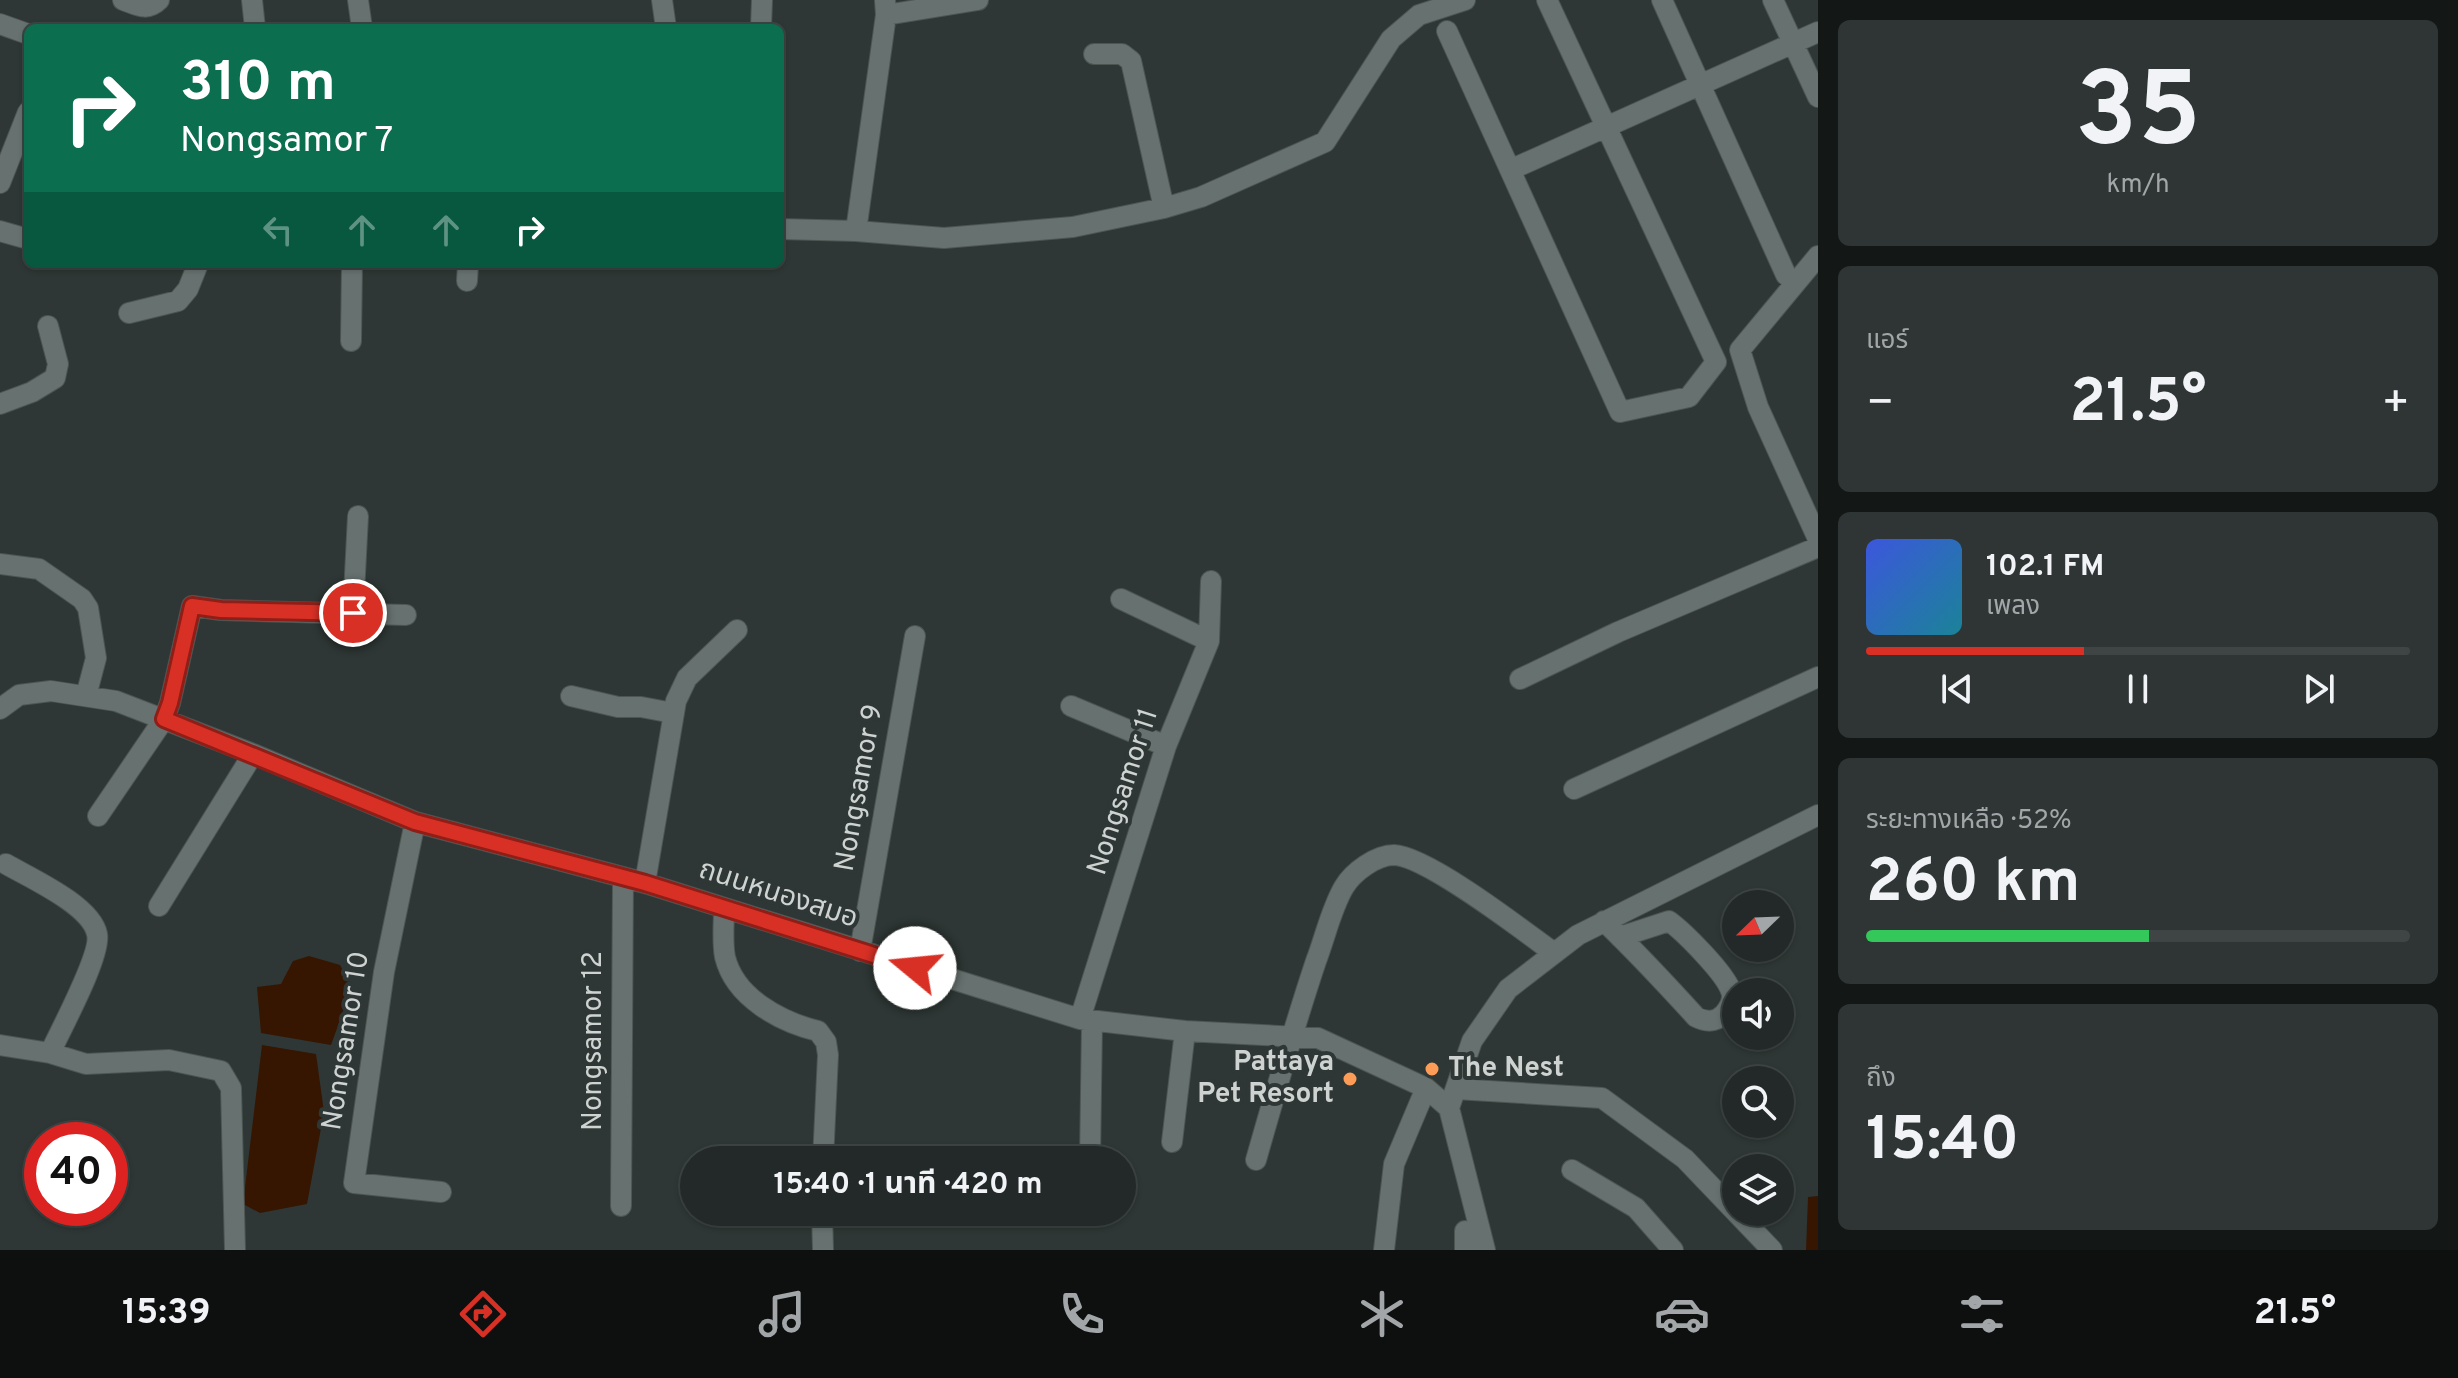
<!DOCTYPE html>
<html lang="th">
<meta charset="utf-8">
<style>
:root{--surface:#222928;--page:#2e3534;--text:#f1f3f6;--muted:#a2a6a8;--line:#3f4545;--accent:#d93025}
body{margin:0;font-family:Overpass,"Noto Sans Thai",sans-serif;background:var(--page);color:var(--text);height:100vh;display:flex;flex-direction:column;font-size:30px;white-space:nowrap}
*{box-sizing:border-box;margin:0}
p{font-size:26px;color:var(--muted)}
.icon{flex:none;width:44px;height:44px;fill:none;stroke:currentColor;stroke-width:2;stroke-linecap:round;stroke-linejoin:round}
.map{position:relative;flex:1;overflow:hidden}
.side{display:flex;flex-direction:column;gap:20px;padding:20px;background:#131716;width:640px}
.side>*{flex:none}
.banner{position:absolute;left:24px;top:24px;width:760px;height:244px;border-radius:12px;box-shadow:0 2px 6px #0004,0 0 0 2px var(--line);background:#0b6e4f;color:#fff;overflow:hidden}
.needle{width:52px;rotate:247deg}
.buttons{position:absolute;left:1722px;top:890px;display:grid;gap:16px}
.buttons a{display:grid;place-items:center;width:72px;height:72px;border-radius:50%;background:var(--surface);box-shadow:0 2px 6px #0004,0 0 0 2px var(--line);font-size:40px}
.speed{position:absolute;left:24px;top:1122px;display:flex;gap:16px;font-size:40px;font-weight:700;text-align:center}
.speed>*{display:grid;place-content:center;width:104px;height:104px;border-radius:50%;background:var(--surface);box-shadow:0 2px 6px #0004,0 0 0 2px var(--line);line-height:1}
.speed .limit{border:12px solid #d22;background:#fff;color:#111}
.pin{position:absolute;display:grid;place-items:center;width:68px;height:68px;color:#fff;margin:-34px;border:4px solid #fff;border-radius:50%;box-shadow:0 2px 8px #0007}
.me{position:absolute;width:88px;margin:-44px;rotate:287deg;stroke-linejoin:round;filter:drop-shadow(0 0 6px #0008)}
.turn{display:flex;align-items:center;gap:28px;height:168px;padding:0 24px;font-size:36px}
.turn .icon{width:104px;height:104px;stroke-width:2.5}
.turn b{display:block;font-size:56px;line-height:68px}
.lanes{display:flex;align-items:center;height:76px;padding:0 24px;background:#0003;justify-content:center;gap:40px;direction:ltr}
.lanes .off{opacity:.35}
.big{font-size:60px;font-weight:700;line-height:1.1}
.side .widget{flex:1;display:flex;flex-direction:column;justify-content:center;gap:12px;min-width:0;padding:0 28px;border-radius:12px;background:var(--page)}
.side .dial{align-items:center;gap:0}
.dial b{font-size:104px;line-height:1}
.song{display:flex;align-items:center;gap:24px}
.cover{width:96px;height:96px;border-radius:12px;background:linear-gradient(135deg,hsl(230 70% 55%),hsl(190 70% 35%))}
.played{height:8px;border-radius:4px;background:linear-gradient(90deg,var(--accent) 40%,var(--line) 40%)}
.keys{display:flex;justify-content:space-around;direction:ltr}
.heat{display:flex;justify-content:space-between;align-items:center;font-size:44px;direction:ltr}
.charge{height:12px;border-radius:6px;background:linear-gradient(90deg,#34c759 52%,var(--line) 0)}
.trip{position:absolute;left:680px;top:1146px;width:456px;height:80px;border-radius:40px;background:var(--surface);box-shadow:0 2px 6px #0004,0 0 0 2px var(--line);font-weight:700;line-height:80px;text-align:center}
.tabs{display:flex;height:128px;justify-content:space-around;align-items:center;background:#0e1010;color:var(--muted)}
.tabs .icon{width:56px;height:56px}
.tabs .active{color:var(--accent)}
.tabs b{font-size:36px;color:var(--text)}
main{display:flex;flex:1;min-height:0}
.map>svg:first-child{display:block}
</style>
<main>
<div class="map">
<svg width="1818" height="1250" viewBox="0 0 1818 1250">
<rect width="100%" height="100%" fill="#2e3735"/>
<path fill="#361600" d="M 309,956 L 340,965 L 352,987 L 331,1045 L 261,1033 L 257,987 L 281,984 L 293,961 Z
M 262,1045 L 316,1054 L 324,1112 L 307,1204 L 260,1213 L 243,1204 Z
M 1818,1196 L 1818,1250 L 1806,1250 L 1808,1197 Z"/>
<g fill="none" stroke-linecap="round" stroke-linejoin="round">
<g stroke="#4d5553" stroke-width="22">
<path id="minor" d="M 123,0 C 137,5 147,12 159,0
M 252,0 L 255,28
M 358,0 L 362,28
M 662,0 L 666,28
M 1662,0 L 1786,275
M 1773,0 L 1818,97
M 886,15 L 978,0
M 0,24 L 28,34
M 761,28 L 762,0
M 1447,31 L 1620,412 L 1689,397 L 1716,362 L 1547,0
M 1094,54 L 1122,54 L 1131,61 L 1164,208
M 1510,170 L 1818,32
M 0,183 L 28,112
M 780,229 L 856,231 L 944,238 L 1073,227 L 1164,208 L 1201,197 L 1325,142 L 1391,39 L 1419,15 L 1465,0
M 0,231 L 28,239
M 856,231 L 886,15 L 885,0
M 1818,256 L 1740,350 L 1758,407 L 1818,539
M 467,281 L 468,264
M 129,313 L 178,301 L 188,289 L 198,264
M 351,341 L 352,264
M 0,404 L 32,392 L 55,378 L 58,364 L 48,326
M 0,564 L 39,569 L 82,599 L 88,608 L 96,658 L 86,696
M 1121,599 L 1209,641
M 353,613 L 358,516
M 1520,679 L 1618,632 L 1818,547
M 571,696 L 618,707 L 641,707 L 673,713
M 1071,706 L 1166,746
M 0,709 L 19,695 L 51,691 L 116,701 L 253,754 L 415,822 L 645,883 L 1080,1019 L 1185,1031 L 1318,1038 L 1426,1088 L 1449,1108 L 1485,1250
M 1574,789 L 1818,677
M 98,816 L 164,719 L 170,703 L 192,606 L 221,610 L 406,615
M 415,822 L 384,972 L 354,1183 L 441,1192
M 6,864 C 30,878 91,905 97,934 C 102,954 60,1031 50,1053
M 645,883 L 676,701 L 687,678 L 737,630
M 159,906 L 253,754
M 724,908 C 724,924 722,942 725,957 C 735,998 781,1022 818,1031 L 826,1042 L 828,1055 L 823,1160
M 1604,921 C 1636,952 1666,984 1696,1017 C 1706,1022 1715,1023 1724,1014 C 1729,1008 1734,999 1731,991 C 1725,973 1684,932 1669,921 L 1620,937
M 860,951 L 915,636
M 1080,1019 L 1166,746 L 1209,641 L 1211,581
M 0,1045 L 50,1053 L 86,1064 L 169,1060 L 221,1071 L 231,1088 L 235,1250
M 1456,1089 L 1602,1098 L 1685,1159 L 1772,1250
M 1449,1108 L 1472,1041 L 1508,989 L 1578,935 L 1818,815
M 1172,1142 L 1185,1031
M 1090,1160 L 1092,1022
M 1256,1160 C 1275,1093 1294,1027 1316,961 C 1325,938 1331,909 1344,887 C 1353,872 1376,855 1394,855 C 1427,856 1524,931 1554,953
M 1572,1170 L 1636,1208 L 1673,1250
M 621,1206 L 623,877
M 822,1212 L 823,1250
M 1384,1250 L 1394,1164 L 1426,1088
M 1465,1250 L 1465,1231"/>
</g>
<use href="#minor" stroke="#677270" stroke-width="20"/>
</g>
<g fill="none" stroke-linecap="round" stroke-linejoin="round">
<g stroke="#8d1f18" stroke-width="20">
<path id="route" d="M 353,613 L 221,610 L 192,606 L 170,703 L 164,719 L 415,822 L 645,883 L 915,968"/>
</g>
<use href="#route" stroke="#d93025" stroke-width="14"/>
</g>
<g fill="#fd9c56" stroke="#2e3735" stroke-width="3">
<circle cx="1432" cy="1069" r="8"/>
<circle cx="1350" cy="1079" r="8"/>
</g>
<g text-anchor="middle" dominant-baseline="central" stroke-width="8" stroke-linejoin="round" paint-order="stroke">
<g font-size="28" fill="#ced3d2" stroke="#2e3735">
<text transform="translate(860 788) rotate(-80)">Nongsamor 9</text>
<text transform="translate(1124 792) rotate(-72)">Nongsamor 11</text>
<text transform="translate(778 895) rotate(18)">ถนนหนองสมอ</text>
<text transform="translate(347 1041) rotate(-81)">Nongsamor 10</text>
<text transform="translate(594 1041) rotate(-90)">Nongsamor 12</text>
</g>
<g font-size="28" font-weight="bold" fill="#ced3d2" stroke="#2e3735" text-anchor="end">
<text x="1334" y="1063">Pattaya<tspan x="1334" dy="32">Pet Resort</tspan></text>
<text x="1448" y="1069" text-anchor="start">The Nest</text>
</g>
</g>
</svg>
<div class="buttons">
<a><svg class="needle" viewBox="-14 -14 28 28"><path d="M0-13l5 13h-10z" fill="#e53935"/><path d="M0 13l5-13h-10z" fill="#a2a6a8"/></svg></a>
<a><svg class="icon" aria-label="sound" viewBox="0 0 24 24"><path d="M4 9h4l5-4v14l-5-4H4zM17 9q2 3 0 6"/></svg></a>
<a><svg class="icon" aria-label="search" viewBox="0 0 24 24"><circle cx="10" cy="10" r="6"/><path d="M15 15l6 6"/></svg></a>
<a><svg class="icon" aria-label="layers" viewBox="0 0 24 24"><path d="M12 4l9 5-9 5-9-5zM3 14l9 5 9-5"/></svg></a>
</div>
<div class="speed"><div class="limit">40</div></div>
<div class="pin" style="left:353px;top:613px;background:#d93025"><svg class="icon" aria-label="arrive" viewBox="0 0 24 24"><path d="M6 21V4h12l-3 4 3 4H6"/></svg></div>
<svg class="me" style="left:915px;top:968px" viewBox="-20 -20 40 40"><circle r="19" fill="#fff"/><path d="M0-13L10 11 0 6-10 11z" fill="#d93025"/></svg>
<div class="trip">15:40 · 1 นาที · 420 m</div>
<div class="banner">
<div class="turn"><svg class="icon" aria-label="right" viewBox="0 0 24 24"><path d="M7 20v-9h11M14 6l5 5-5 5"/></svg><div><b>310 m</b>Nongsamor 7</div></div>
<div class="lanes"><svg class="icon off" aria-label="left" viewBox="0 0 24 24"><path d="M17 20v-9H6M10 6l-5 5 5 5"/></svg><svg class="icon off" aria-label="ahead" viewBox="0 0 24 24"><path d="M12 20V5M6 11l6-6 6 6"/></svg><svg class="icon off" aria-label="ahead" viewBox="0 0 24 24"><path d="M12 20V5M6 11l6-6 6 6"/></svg><svg class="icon" aria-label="right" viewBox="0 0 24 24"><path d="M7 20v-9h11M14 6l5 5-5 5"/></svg></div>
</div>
</div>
<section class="side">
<div class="widget dial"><b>35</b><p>km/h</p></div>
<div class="widget"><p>แอร์</p>
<div class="heat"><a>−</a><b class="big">21.5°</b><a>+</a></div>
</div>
<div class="widget">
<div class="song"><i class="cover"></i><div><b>102.1 FM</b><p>เพลง</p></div></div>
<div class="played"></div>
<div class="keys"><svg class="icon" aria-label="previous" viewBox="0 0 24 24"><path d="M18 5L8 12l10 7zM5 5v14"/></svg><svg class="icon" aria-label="pause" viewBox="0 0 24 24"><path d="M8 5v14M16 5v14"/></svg><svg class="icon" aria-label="next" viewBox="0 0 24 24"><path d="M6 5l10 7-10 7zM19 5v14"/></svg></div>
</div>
<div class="widget"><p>ระยะทางเหลือ · 52%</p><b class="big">260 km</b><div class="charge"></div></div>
<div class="widget"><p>ถึง</p><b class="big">15:40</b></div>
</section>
</main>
<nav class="tabs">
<b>15:39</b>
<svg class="icon active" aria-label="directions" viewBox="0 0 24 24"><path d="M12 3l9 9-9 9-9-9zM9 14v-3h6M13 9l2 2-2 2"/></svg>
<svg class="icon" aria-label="music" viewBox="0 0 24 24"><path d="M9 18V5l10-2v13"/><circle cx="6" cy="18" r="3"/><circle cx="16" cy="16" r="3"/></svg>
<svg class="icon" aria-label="phone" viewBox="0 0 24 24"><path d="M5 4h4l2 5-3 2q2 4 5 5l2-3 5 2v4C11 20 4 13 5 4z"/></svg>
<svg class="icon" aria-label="climate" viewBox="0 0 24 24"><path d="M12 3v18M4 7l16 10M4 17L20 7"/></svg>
<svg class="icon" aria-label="car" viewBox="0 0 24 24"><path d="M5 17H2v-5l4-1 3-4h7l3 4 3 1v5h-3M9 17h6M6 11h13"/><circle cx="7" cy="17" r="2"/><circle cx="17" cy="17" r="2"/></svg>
<svg class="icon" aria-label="filters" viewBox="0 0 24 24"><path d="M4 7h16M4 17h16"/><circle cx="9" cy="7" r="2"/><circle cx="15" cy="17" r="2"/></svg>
<b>21.5°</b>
</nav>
